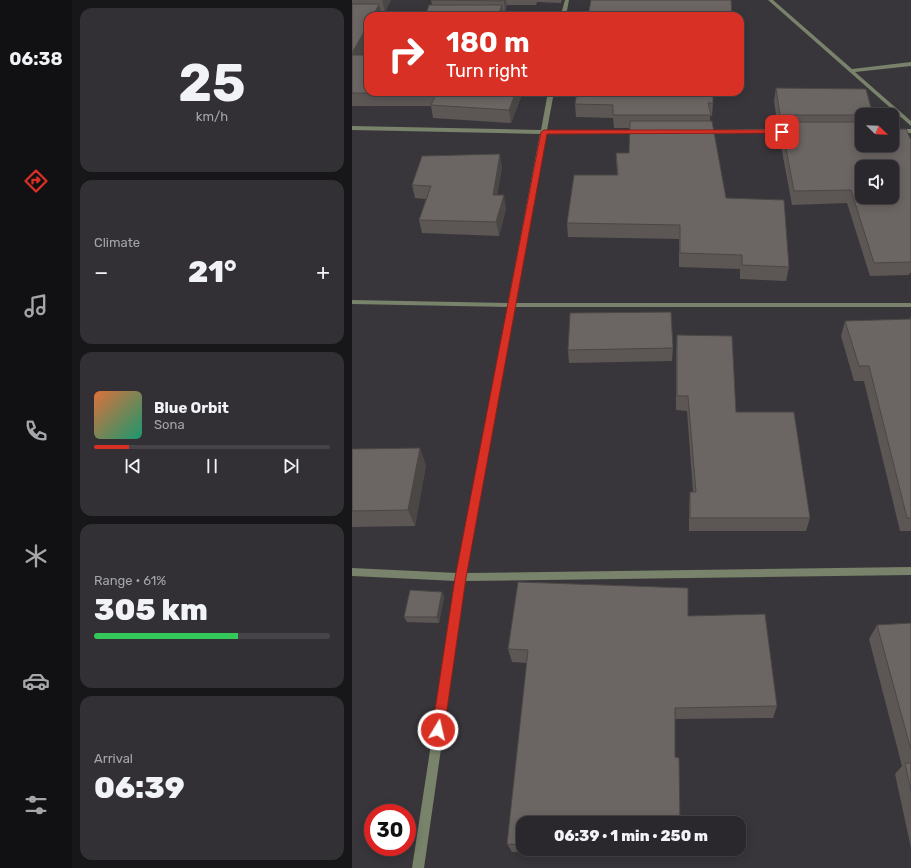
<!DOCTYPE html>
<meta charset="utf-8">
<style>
:root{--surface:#2a282c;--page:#323034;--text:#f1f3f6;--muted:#a5a6a9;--line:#464448;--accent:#d93025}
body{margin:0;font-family:Rubik,sans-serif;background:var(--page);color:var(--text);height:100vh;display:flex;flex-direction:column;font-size:15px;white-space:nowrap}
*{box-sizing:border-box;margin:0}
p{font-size:13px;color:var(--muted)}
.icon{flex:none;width:22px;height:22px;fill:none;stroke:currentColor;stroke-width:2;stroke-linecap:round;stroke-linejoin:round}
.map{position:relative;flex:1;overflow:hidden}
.side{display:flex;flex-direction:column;gap:8px;padding:8px;background:#171618;width:280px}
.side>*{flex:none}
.hud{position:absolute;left:12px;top:12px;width:380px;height:84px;border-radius:12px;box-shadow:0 2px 10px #0003,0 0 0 1px var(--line);background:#d93025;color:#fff;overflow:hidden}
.needle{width:26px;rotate:113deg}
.tools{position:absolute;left:503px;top:108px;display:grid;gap:8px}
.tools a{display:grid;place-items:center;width:44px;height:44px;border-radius:8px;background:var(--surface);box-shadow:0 2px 10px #0003,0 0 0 1px var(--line);font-size:20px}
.speed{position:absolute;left:12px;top:804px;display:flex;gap:8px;font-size:20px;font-weight:700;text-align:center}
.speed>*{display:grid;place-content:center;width:52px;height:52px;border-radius:50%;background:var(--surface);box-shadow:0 2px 10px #0003,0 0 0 1px var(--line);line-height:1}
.speed .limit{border:6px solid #d22;background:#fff;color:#111}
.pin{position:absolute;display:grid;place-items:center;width:34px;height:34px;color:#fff;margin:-17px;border-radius:8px;box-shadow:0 2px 6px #0006}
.me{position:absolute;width:44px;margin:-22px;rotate:9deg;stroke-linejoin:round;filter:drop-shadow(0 0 3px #0008)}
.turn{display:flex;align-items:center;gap:14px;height:84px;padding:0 16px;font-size:18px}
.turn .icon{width:52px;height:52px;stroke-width:2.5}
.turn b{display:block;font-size:28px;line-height:34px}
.big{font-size:30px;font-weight:800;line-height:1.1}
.side .tile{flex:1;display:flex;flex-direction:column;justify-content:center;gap:6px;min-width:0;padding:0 14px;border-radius:12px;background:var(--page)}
.side .dial{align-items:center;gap:0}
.dial b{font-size:52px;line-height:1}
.song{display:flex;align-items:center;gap:12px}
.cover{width:48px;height:48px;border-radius:6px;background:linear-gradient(135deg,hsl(20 70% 55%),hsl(160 70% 35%))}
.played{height:4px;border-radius:2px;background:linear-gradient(90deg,var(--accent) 15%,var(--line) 15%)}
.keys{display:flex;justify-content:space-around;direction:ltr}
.heat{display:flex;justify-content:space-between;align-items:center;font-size:22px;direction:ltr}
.charge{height:6px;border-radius:3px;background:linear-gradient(90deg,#34c759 61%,var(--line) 0)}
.trip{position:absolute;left:164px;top:816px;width:230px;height:40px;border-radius:12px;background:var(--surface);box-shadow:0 2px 10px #0003,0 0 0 1px var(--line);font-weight:800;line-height:40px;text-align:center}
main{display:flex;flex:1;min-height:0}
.tab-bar{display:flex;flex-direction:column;width:72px;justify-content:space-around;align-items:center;background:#111012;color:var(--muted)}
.tab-bar .icon{width:28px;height:28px}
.tab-bar .current{color:var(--accent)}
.tab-bar b{font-size:18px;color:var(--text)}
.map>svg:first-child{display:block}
</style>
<main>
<nav class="tab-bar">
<b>06:38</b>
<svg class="icon current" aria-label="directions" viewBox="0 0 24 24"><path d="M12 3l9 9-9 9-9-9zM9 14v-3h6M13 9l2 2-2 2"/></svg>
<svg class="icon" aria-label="music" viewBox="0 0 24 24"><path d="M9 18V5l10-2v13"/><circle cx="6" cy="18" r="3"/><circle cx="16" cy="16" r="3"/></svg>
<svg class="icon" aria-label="phone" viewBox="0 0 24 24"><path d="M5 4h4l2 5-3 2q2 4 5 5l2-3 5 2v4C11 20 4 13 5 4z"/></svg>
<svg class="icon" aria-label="climate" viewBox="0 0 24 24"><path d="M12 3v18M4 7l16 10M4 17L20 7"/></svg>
<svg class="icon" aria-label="car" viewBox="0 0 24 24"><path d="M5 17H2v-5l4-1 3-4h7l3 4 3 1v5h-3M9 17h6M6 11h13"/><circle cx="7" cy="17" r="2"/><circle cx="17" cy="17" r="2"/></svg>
<svg class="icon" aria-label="filters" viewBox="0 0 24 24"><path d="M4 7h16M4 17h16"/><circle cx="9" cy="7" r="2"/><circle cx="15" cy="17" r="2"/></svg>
</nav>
<section class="side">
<div class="tile dial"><b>25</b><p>km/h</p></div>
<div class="tile"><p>Climate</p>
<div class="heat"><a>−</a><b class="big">21°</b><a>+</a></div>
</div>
<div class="tile">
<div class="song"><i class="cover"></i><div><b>Blue Orbit</b><p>Sona</p></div></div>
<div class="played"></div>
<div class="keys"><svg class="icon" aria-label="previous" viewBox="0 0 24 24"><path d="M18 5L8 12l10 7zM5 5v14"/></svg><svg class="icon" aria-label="pause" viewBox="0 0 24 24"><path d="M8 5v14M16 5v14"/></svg><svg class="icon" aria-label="next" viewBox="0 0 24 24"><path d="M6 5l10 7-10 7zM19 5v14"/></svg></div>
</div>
<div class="tile"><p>Range · 61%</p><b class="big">305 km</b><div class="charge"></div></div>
<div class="tile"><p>Arrival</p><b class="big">06:39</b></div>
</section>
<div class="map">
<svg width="559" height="868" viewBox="0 0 559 868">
<rect width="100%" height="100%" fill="#38363a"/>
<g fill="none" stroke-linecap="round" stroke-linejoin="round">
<path fill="#79826a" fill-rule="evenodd" d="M 213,0 L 217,0 L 214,16 L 140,15 L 138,14 L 140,13 L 209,14 Z
M 416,0 L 421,0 L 500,69 L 559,62 L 559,66 L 503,72 L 559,121 L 559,126 Z
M 0,13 L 85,13 L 87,14 L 85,15 L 0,15 Z
M 196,92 L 202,92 L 195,130 L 287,130 L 290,132 L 287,134 L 194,134 L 163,303 L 559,303 L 559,307 L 163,307 L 114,573 L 559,567 L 559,575 L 113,581 L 72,868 L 60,868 L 104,581 L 0,576 L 0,568 L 105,573 L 156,307 L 0,304 L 0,300 L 156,303 L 188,134 L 0,130 L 0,126 L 189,130 Z
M 437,129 L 439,130 L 439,132 L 351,134 L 348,132 L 351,130 Z
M 540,129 L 559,129 L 559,133 L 540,133 Z"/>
</g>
<path fill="#5c5755" d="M 0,0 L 39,0 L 33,12 L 29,12 L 30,16 L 16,16 L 9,55 L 171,92 L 159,123 L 81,118 L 79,106 L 0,106 Z
M 79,0 L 210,0 L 209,3 L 185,2 L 184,5 L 155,5 L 153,12 L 80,5 Z
M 424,88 L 510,115 L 510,145 L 559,140 L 559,273 L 558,273 L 557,275 L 518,276 L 495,203 L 440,205 L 427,135 L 428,128 L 426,128 L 422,101 Z
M 361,103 L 360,116 L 358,116 L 358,121 L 374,198 L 437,267 L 434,281 L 388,279 L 388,269 L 327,267 L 327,239 L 216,237 L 215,223 L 265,175 L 264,153 L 277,153 L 278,128 L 262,128 L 261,118 L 224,117 L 223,104 Z
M 150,167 L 145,195 L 154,208 L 147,236 L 70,233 L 67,220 L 74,199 L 63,198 L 60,185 Z
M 559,316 L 559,531 L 548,531 L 512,381 L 502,381 L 489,336 L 493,321 L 558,319 Z
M 325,335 L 384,412 L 458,518 L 454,531 L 337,531 L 337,506 L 338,492 L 341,492 L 335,411 L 324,410 L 324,350 Z
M 321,348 L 320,361 L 217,363 L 216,350 Z
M 0,449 L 74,465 L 63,526 L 0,527 Z
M 90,592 L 92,597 L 87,623 L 55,622 L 52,617 Z
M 336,616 L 425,706 L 421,718 L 323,719 L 171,823 L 171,849 L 328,849 L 326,856 L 160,852 L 155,844 L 175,663 L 160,662 L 156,649 Z
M 559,623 L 559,848 L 543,774 L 550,766 L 517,639 L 525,625 Z"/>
<path fill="#4b4745" d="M 30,0 L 39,0 L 33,12 Z
M 152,0 L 154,0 L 155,5 L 153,12 Z
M 27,4 L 30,16 L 21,16 Z
M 150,5 L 151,16 L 146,16 Z
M 16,25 L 16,43 L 2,68 L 0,59 L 0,53 Z
M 164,92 L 171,92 L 159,123 L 157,110 Z
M 148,154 L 150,167 L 143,208 L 141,195 Z
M 152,195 L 154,208 L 147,236 L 144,222 Z
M 68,448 L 74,465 L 63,526 L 56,510 Z
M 90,592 L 92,597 L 87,623 L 85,617 Z"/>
<path fill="#6b6563" stroke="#4b4745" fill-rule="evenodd" d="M 79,0 L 152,0 L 151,1 Z
M 239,0 L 379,0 L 380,16 L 236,16 Z
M 0,4 L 27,4 L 21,16 L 16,16 L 16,25 L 0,53 Z
M 77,5 L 150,5 L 146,16 L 73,16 Z
M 0,55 L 16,55 L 16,92 L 164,92 L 157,110 L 79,105 L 84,94 L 0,93 Z
M 424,88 L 514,89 L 521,115 L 428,115 Z
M 225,92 L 361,92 L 361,103 L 356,103 L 359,115 L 261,115 L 261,105 L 223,104 Z
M 278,121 L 360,121 L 374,198 L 432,200 L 437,267 L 390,265 L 390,255 L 328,253 L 328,225 L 215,223 L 222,175 L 266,175 L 264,153 L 277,153 Z
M 429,122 L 510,122 L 510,145 L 540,145 L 540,129 L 554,129 L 559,140 L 559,262 L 522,263 L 499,190 L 442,191 ZM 510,167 L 540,167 L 540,197 L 510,197 Z
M 148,154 L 141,195 L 152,195 L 144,222 L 67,220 L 79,186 L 60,185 L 70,156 Z
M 319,312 L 321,348 L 216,350 L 218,313 Z
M 559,319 L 559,518 L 555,518 L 517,366 L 507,366 L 493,321 Z
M 325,335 L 380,336 L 384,412 L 442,412 L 458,518 L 338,518 L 338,492 L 344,492 L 336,396 L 325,396 Z
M 68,448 L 56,510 L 0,511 L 0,449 Z
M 166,582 L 336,588 L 336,616 L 413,614 L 425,706 L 323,708 L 323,757 L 327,758 L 328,823 L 171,823 L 171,845 L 155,844 L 176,650 L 156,649 Z
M 58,590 L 90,592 L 85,617 L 52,617 Z
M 559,623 L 559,750 L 525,625 Z
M 553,763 L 559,763 L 559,791 Z"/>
<path fill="#d93025" stroke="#8d1f18" d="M 192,130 L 430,130 L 434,132 L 430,133 L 195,134 L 114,578 L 92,730 L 90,735 L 86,736 L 82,735 L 80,730 L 103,578 L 189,132 Z"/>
</svg>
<div class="tools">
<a><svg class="needle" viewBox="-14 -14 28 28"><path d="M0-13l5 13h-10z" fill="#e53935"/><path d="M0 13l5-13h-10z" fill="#a5a6a9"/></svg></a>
<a><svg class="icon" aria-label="sound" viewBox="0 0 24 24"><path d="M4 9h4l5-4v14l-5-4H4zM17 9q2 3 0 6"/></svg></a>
</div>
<div class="speed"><div class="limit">30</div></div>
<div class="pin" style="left:430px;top:132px;background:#d93025"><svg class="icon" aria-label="arrive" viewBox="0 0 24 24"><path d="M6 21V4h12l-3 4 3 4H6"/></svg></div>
<svg class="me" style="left:86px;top:730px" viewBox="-20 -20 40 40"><circle r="17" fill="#d93025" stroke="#fff" stroke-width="3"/><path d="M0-11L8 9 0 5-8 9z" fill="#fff"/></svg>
<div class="trip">06:39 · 1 min · 250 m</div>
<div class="hud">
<div class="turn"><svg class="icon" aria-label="right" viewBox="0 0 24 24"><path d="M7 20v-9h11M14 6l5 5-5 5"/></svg><div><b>180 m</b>Turn right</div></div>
</div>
</div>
</main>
